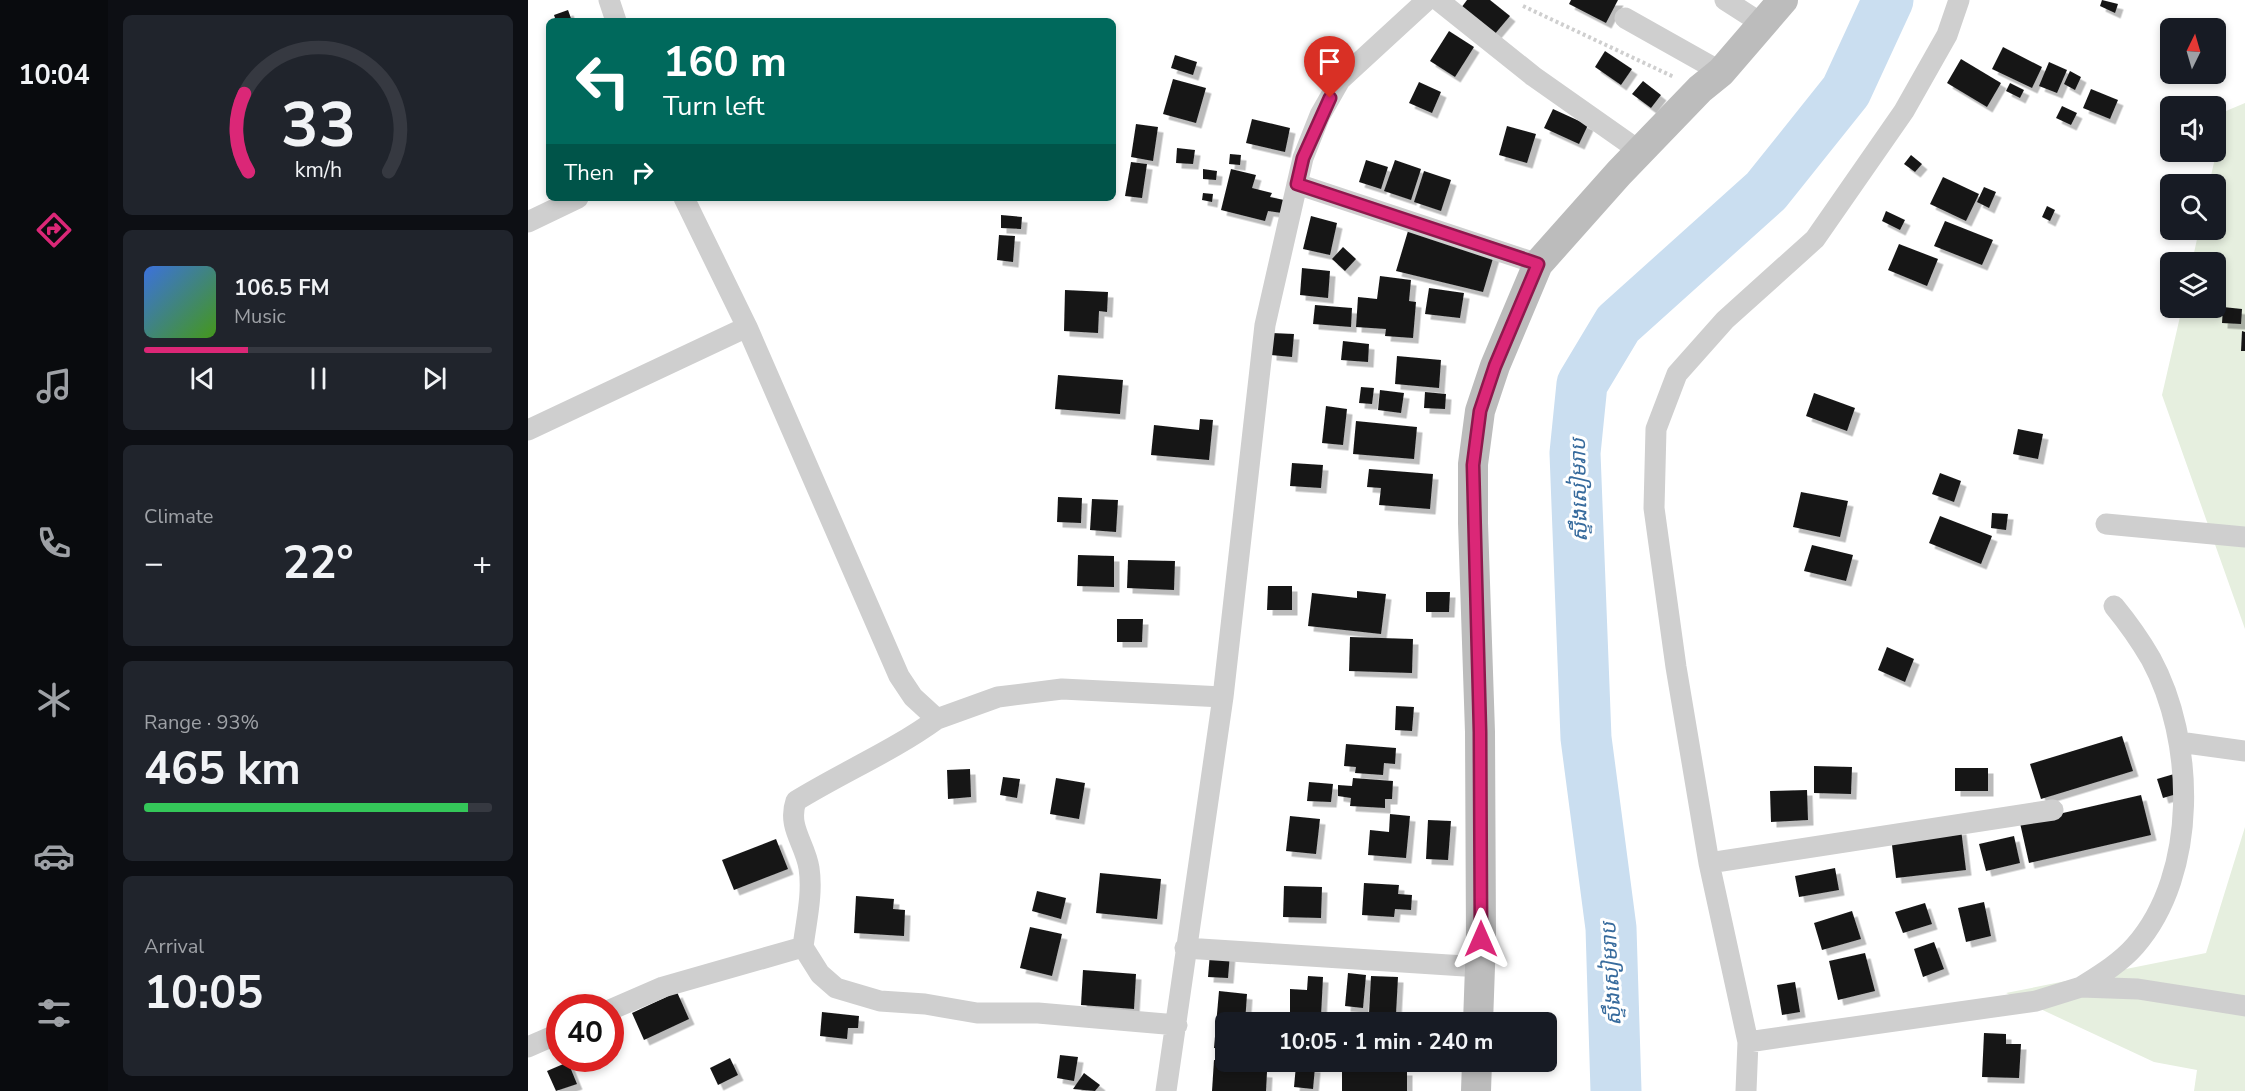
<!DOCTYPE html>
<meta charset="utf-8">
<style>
:root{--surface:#171b24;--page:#20242c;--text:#f1f3f6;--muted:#9ea1a6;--line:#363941;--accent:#db2777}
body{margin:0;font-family:"Nunito Sans","Noto Sans Khmer",sans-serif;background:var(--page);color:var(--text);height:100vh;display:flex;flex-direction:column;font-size:22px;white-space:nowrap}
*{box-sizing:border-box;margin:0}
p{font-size:20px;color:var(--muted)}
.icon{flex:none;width:33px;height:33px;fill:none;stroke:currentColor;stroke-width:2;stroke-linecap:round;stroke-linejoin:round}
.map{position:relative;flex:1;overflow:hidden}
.panel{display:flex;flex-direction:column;gap:15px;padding:15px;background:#0d0f14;width:420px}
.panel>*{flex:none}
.banner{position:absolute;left:18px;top:18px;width:570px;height:183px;border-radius:9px;box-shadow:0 3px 9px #0003;background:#00695c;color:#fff;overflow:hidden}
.needle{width:39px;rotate:5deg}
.controls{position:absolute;left:1632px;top:18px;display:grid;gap:12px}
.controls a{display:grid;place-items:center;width:66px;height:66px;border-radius:9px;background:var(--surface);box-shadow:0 3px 9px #0003;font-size:30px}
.speed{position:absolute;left:18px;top:994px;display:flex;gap:12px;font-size:30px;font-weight:700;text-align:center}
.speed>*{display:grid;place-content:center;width:78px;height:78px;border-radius:50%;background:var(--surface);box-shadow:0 3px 9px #0003;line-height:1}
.speed .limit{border:9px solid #d22;background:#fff;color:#111}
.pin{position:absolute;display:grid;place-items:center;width:51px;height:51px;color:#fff;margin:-62px -26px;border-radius:50% 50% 50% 0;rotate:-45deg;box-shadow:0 0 6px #0007}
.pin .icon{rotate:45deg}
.me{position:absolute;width:66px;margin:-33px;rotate:0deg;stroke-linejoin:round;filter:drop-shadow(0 0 4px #0008)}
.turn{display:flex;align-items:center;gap:21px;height:126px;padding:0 18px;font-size:27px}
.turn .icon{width:78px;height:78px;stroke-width:2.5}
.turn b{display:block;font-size:42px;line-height:51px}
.then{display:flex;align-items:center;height:57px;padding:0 18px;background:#0003;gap:12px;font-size:22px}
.big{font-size:45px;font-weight:700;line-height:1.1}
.panel .widget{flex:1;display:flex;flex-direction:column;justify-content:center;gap:9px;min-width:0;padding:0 21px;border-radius:9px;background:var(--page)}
.panel .dial{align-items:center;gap:0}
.dial svg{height:156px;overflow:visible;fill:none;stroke:var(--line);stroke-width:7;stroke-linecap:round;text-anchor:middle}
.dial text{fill:var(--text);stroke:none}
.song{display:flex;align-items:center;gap:18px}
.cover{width:72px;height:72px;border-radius:9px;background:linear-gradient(135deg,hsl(220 70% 55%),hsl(100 70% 35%))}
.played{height:6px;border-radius:3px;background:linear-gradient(90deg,var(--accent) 30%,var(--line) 30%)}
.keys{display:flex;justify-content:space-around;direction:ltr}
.heat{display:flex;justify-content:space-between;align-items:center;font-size:33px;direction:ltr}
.charge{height:9px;border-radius:4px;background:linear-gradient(90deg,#34c759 93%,var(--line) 0)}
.trip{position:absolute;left:687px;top:1012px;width:342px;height:60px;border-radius:9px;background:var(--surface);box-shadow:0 3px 9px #0003;font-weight:700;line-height:60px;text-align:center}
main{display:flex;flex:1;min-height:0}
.menu{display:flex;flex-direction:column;width:108px;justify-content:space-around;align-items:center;background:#090b0e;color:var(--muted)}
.menu .icon{width:42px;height:42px}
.menu .selected{color:var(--accent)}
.menu b{font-size:27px;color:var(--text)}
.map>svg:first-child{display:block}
</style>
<main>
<nav class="menu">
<b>10:04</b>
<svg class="icon selected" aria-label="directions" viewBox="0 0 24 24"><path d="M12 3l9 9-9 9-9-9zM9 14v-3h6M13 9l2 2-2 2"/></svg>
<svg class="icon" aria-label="music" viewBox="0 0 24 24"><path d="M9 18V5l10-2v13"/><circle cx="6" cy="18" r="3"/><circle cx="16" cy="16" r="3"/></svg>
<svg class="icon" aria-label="phone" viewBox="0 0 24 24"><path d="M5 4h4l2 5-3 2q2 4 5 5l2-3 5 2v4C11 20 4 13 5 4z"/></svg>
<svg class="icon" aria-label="climate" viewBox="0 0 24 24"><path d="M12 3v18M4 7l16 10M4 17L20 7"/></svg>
<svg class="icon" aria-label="car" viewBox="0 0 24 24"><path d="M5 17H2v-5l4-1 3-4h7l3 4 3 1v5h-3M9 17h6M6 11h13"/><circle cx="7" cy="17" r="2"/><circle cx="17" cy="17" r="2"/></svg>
<svg class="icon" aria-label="filters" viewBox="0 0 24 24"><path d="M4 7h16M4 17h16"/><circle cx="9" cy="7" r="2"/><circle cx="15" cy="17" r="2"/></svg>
</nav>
<section class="panel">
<div class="widget dial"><svg viewBox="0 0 100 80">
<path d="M14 69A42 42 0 1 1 86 69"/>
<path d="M14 69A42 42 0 0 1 12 29" stroke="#db2777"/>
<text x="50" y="56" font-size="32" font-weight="700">33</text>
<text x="50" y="72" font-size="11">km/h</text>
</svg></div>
<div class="widget">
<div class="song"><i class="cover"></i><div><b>106.5 FM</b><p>Music</p></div></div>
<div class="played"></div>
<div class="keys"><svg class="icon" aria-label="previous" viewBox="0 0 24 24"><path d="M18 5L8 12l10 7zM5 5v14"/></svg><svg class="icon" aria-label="pause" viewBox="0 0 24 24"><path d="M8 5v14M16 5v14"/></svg><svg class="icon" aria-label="next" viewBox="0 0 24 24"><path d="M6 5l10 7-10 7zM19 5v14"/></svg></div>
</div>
<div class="widget"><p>Climate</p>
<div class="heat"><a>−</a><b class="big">22°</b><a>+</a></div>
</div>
<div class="widget"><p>Range · 93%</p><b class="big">465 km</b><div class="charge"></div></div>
<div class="widget"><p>Arrival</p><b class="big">10:05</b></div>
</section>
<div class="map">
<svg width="1717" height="1091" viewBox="0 0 1717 1091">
<defs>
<filter id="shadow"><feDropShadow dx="5.5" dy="5.5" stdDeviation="0" flood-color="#0004"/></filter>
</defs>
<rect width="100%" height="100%" fill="#fff"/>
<path fill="#e6efdf" d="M 1717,103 L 1717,629 L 1634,395 L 1654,308 L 1688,308 L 1688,262 L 1664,262 L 1671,230 L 1688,230 L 1688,184 L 1681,184 L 1698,111 Z
M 1717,827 L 1717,1091 L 1666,1091 L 1669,1070 L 1626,1062 L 1478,993 L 1678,953 Z"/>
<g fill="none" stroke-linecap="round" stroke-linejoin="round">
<path stroke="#cadef0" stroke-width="51" d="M 1088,1091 L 1083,928 L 1058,738 L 1047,453 L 1054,384 L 1090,324 L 1238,191 L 1318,91 L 1360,0"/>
</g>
<path fill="#191919" filter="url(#shadow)" d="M 939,0 L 962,0 L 982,16 L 966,35 L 933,8 Z
M 1043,0 L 1090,0 L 1078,23 L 1041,4 Z
M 1574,0 L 1590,4 L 1587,13 L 1572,6 Z
M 40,10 L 44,21 L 28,21 L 26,15 Z
M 921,31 L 946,47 L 927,77 L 902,61 Z
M 1475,47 L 1514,67 L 1504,88 L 1464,69 Z
M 1077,51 L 1104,69 L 1093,85 L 1067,67 Z
M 647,55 L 669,62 L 665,75 L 643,68 Z
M 1433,59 L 1473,83 L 1459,107 L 1419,83 Z
M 1521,62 L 1539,70 L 1529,93 L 1511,86 Z
M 1542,71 L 1553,77 L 1547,90 L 1536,84 Z
M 645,79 L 678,88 L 668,123 L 635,114 Z
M 1115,81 L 1133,95 L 1123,108 L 1104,94 Z
M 891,82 L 913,92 L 904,113 L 881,103 Z
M 1482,83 L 1496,90 L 1492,98 L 1478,91 Z
M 1563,89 L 1590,100 L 1582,119 L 1555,108 Z
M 1534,106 L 1549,113 L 1543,125 L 1528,118 Z
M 1025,109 L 1060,125 L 1051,144 L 1016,128 Z
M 724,119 L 762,128 L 757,152 L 718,143 Z
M 608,124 L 630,127 L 625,161 L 603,157 Z
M 979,126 L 1008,134 L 999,163 L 971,155 Z
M 649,148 L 667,150 L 665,164 L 648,163 Z
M 702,154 L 713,155 L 712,165 L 701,164 Z
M 1383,155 L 1394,164 L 1387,172 L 1376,164 Z
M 838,160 L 860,167 L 853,189 L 831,182 Z
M 867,160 L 893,169 L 883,200 L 856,191 Z
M 603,162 L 619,164 L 614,198 L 597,196 Z
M 675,169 L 689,171 L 688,180 L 675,179 Z
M 703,169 L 728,175 L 724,188 L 744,193 L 742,197 L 756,200 L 754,213 L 740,211 L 737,221 L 693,210 Z
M 896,171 L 923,180 L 913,211 L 886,202 Z
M 1415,177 L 1451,194 L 1438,221 L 1402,204 Z
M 1456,187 L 1468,192 L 1461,208 L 1449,202 Z
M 675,193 L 685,194 L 684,202 L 674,200 Z
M 1519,206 L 1527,210 L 1522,221 L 1514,217 Z
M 1358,211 L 1377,220 L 1372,230 L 1354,221 Z
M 473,215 L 494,217 L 493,229 L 473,228 Z
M 783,216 L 809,223 L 802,255 L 775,249 Z
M 1417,221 L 1465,240 L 1454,265 L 1406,246 Z
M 880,231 L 966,255 L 955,292 L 868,271 Z
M 471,235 L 487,236 L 485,262 L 469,260 Z
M 1371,244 L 1410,259 L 1399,286 L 1360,270 Z
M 815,247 L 828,259 L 817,271 L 804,259 Z
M 774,268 L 802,271 L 800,298 L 772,295 Z
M 852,276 L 883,280 L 881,301 L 888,302 L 885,338 L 857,336 L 858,329 L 828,327 L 830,297 L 849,299 Z
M 901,288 L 936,293 L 932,318 L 897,314 Z
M 537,290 L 580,292 L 579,312 L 571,311 L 570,333 L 536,331 Z
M 787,305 L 824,308 L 823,327 L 785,324 Z
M 1695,307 L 1714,309 L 1713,324 L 1694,323 Z
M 1714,331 L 1717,332 L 1717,351 L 1713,351 Z
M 744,333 L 766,334 L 764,357 L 743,355 Z
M 815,341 L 841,344 L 840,362 L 813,360 Z
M 869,356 L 913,360 L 911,388 L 867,384 Z
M 530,375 L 595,380 L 592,414 L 527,409 Z
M 833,387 L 846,388 L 844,404 L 831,403 Z
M 852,390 L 876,393 L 873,413 L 850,410 Z
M 897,392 L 918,394 L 917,409 L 896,408 Z
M 1286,393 L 1327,408 L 1319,431 L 1278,416 Z
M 798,406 L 819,409 L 815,445 L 794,443 Z
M 672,419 L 685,420 L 681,460 L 623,455 L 626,425 L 671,430 Z
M 828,421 L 889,427 L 886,459 L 825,454 Z
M 1490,429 L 1515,434 L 1510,459 L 1485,454 Z
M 764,463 L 795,465 L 793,488 L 762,486 Z
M 841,469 L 905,474 L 902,509 L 851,505 L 853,488 L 839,487 Z
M 1412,473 L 1433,481 L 1426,502 L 1404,494 Z
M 1273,492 L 1320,501 L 1312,537 L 1265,527 Z
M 530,497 L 554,498 L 553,523 L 529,522 Z
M 564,499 L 590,500 L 588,532 L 562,530 Z
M 1464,513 L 1480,514 L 1478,530 L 1463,528 Z
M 1412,516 L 1464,536 L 1453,564 L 1401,543 Z
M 1284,545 L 1325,555 L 1318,581 L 1276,571 Z
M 550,555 L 586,556 L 586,587 L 549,586 Z
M 600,560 L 647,561 L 646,590 L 599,588 Z
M 740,586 L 764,586 L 764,610 L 739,610 Z
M 829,591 L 858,594 L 853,634 L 780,626 L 784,593 L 829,598 Z
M 898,592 L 922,592 L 921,612 L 898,612 Z
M 589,619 L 615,619 L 614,642 L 589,642 Z
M 822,637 L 885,639 L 884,673 L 821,671 Z
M 1359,647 L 1386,659 L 1377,682 L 1350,670 Z
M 868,706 L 886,707 L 884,731 L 867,730 Z
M 1594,736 L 1605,771 L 1513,799 L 1502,764 Z
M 818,744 L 868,748 L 867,764 L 856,763 L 855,775 L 827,773 L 828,767 L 816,766 Z
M 1286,766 L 1324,767 L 1323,794 L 1286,793 Z
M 1427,768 L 1460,768 L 1460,791 L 1427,791 Z
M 442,769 L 443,797 L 420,799 L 419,770 Z
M 1646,774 L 1652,793 L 1635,798 L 1629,779 Z
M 475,777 L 492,779 L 489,798 L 472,795 Z
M 528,778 L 557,783 L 551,819 L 522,814 Z
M 825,778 L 865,781 L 864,799 L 857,799 L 857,808 L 822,806 L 823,798 L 810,796 L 810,785 L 824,786 Z
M 781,782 L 805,784 L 803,802 L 779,801 Z
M 1279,790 L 1280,820 L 1243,822 L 1242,791 Z
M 1613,795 L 1623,835 L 1501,863 L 1492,823 Z
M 862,814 L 882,816 L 878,858 L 840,855 L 842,830 L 861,832 Z
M 762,816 L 792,819 L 788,854 L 758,851 Z
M 900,820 L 923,821 L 920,860 L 898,859 Z
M 1433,829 L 1438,870 L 1368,878 L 1363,837 Z
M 1486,836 L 1492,863 L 1458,871 L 1451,844 Z
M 248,839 L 260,869 L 206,890 L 194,860 Z
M 1307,868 L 1311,890 L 1271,897 L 1267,876 Z
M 572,873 L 633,879 L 629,919 L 568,913 Z
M 836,883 L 871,885 L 870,894 L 884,895 L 883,910 L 867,909 L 866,917 L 834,915 Z
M 756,886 L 794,887 L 793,918 L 755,917 Z
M 509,891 L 538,898 L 533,919 L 504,911 Z
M 328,896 L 366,899 L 365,909 L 377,910 L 376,936 L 326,933 Z
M 1456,902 L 1463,936 L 1438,942 L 1430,908 Z
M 1397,903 L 1404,924 L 1375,933 L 1367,912 Z
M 1324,911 L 1333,939 L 1294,950 L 1286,923 Z
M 502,927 L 534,934 L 524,976 L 492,968 Z
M 1406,942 L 1416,969 L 1395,977 L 1386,949 Z
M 682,953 L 702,953 L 700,978 L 680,977 Z
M 1337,953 L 1347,991 L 1310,1000 L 1301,961 Z
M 555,970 L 608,974 L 606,1009 L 553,1005 Z
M 820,973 L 838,975 L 835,1008 L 817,1006 Z
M 780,976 L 795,977 L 793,1016 L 762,1015 L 762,989 L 779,990 Z
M 843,976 L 870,977 L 868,1014 L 841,1013 Z
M 1267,982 L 1272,1012 L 1254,1015 L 1249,985 Z
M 691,991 L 719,994 L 717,1023 L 698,1023 L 698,1049 L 686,1048 Z
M 149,992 L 161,1019 L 116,1040 L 104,1013 Z
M 294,1012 L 331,1016 L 330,1028 L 320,1028 L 319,1039 L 292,1036 Z
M 743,1018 L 792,1021 L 792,1023 L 743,1023 Z
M 1456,1033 L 1478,1034 L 1478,1044 L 1493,1044 L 1491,1078 L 1454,1077 Z
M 532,1055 L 550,1057 L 546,1081 L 529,1078 Z
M 202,1058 L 210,1075 L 190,1085 L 182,1068 Z
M 686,1060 L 714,1062 L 713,1070 L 739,1072 L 738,1091 L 684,1091 Z
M 40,1062 L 49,1084 L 28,1091 L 19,1071 Z
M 768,1065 L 787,1067 L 785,1089 L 766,1087 Z
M 814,1069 L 879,1070 L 879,1091 L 814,1091 Z
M 556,1073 L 572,1085 L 567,1091 L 545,1089 Z"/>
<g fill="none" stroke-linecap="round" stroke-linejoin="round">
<path stroke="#cfcfcf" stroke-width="4" stroke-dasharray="3 3" stroke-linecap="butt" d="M 995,6 L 1146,77"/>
<path stroke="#cfcfcf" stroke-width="21" d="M 81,0 L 88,21
M 910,0 L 1005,76 L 1113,152
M 1197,0 L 1236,25
M 1097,18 L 1193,72
M 769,184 L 1010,264
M 156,198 L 219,327 L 371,676 L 385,697 L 409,719 L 470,697 L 534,689 L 695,697
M 0,222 L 50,198
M 0,430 L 219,327
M 1578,524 L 1717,537
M 1651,742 L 1717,751
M 1181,863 L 1525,810
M 275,947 L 292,974 L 308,988 L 352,1001 L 397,1004 L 449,1013 L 510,1013 L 649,1025
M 657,948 L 952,967
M 1553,987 C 1572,975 1592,963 1607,946 C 1671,873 1667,740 1623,659 C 1612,640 1600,623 1586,606
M 82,1010 L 135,987 L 275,947 C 278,922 285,894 281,868 C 277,843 259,827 268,801 C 315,772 365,751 409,719
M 1220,1042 L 1508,1001 L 1553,987 L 1610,989 L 1717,1006
M 0,1047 L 32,1033
M 638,1091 L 695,697 L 737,325 L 775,158 L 792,115 L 812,80 L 899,0
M 1218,1091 L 1220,1042 L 1181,863 L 1148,667 L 1126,508 L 1128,429 L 1149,374 L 1197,320 L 1287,239 L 1376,111 L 1419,35 L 1431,0"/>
<path stroke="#bcbcbc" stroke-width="30" d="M 950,1023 L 953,939 L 952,732 L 945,523 L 945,464 L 952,411 L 967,366 L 1010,264 L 1091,173 L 1172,89 L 1193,72 L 1255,0
M 948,1091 L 949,1062"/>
</g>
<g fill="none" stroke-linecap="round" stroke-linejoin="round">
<g stroke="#8e194d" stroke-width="15">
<path id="route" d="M 802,98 L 775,158 L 769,184 L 1010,264 L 967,366 L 952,411 L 945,465 L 952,732 L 953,939"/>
</g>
<use href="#route" stroke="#db2777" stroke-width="10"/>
</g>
<g text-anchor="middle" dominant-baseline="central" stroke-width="6" stroke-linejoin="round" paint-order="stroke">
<g font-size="21" font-style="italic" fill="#376b9d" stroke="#fff">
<text transform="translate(1051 490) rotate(-91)">ស្ទឹងសៀមរាប</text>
<text transform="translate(1083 974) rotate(-93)">ស្ទឹងសៀមរាប</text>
</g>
</g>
</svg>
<div class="controls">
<a><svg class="needle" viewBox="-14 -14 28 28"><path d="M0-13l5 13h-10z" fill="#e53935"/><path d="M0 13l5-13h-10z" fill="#9ea1a6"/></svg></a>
<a><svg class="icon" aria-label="sound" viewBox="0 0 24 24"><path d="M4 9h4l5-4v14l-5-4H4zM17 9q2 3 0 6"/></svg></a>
<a><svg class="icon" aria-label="search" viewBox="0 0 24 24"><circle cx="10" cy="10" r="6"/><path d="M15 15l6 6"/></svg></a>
<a><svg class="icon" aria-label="layers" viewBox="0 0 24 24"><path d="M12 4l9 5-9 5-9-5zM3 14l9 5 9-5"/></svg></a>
</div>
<div class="speed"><div class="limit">40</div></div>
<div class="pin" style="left:802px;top:98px;background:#d93025"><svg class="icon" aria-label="arrive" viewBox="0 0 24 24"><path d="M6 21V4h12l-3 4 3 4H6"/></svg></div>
<svg class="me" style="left:953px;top:939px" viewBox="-20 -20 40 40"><path d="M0-17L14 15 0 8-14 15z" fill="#db2777" stroke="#fff" stroke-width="4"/></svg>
<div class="trip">10:05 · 1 min · 240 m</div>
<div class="banner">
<div class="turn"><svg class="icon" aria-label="left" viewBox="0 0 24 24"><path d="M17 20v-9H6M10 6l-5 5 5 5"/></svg><div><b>160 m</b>Turn left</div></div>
<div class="then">Then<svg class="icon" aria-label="right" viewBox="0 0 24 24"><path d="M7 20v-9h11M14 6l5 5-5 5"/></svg></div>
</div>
</div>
</main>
